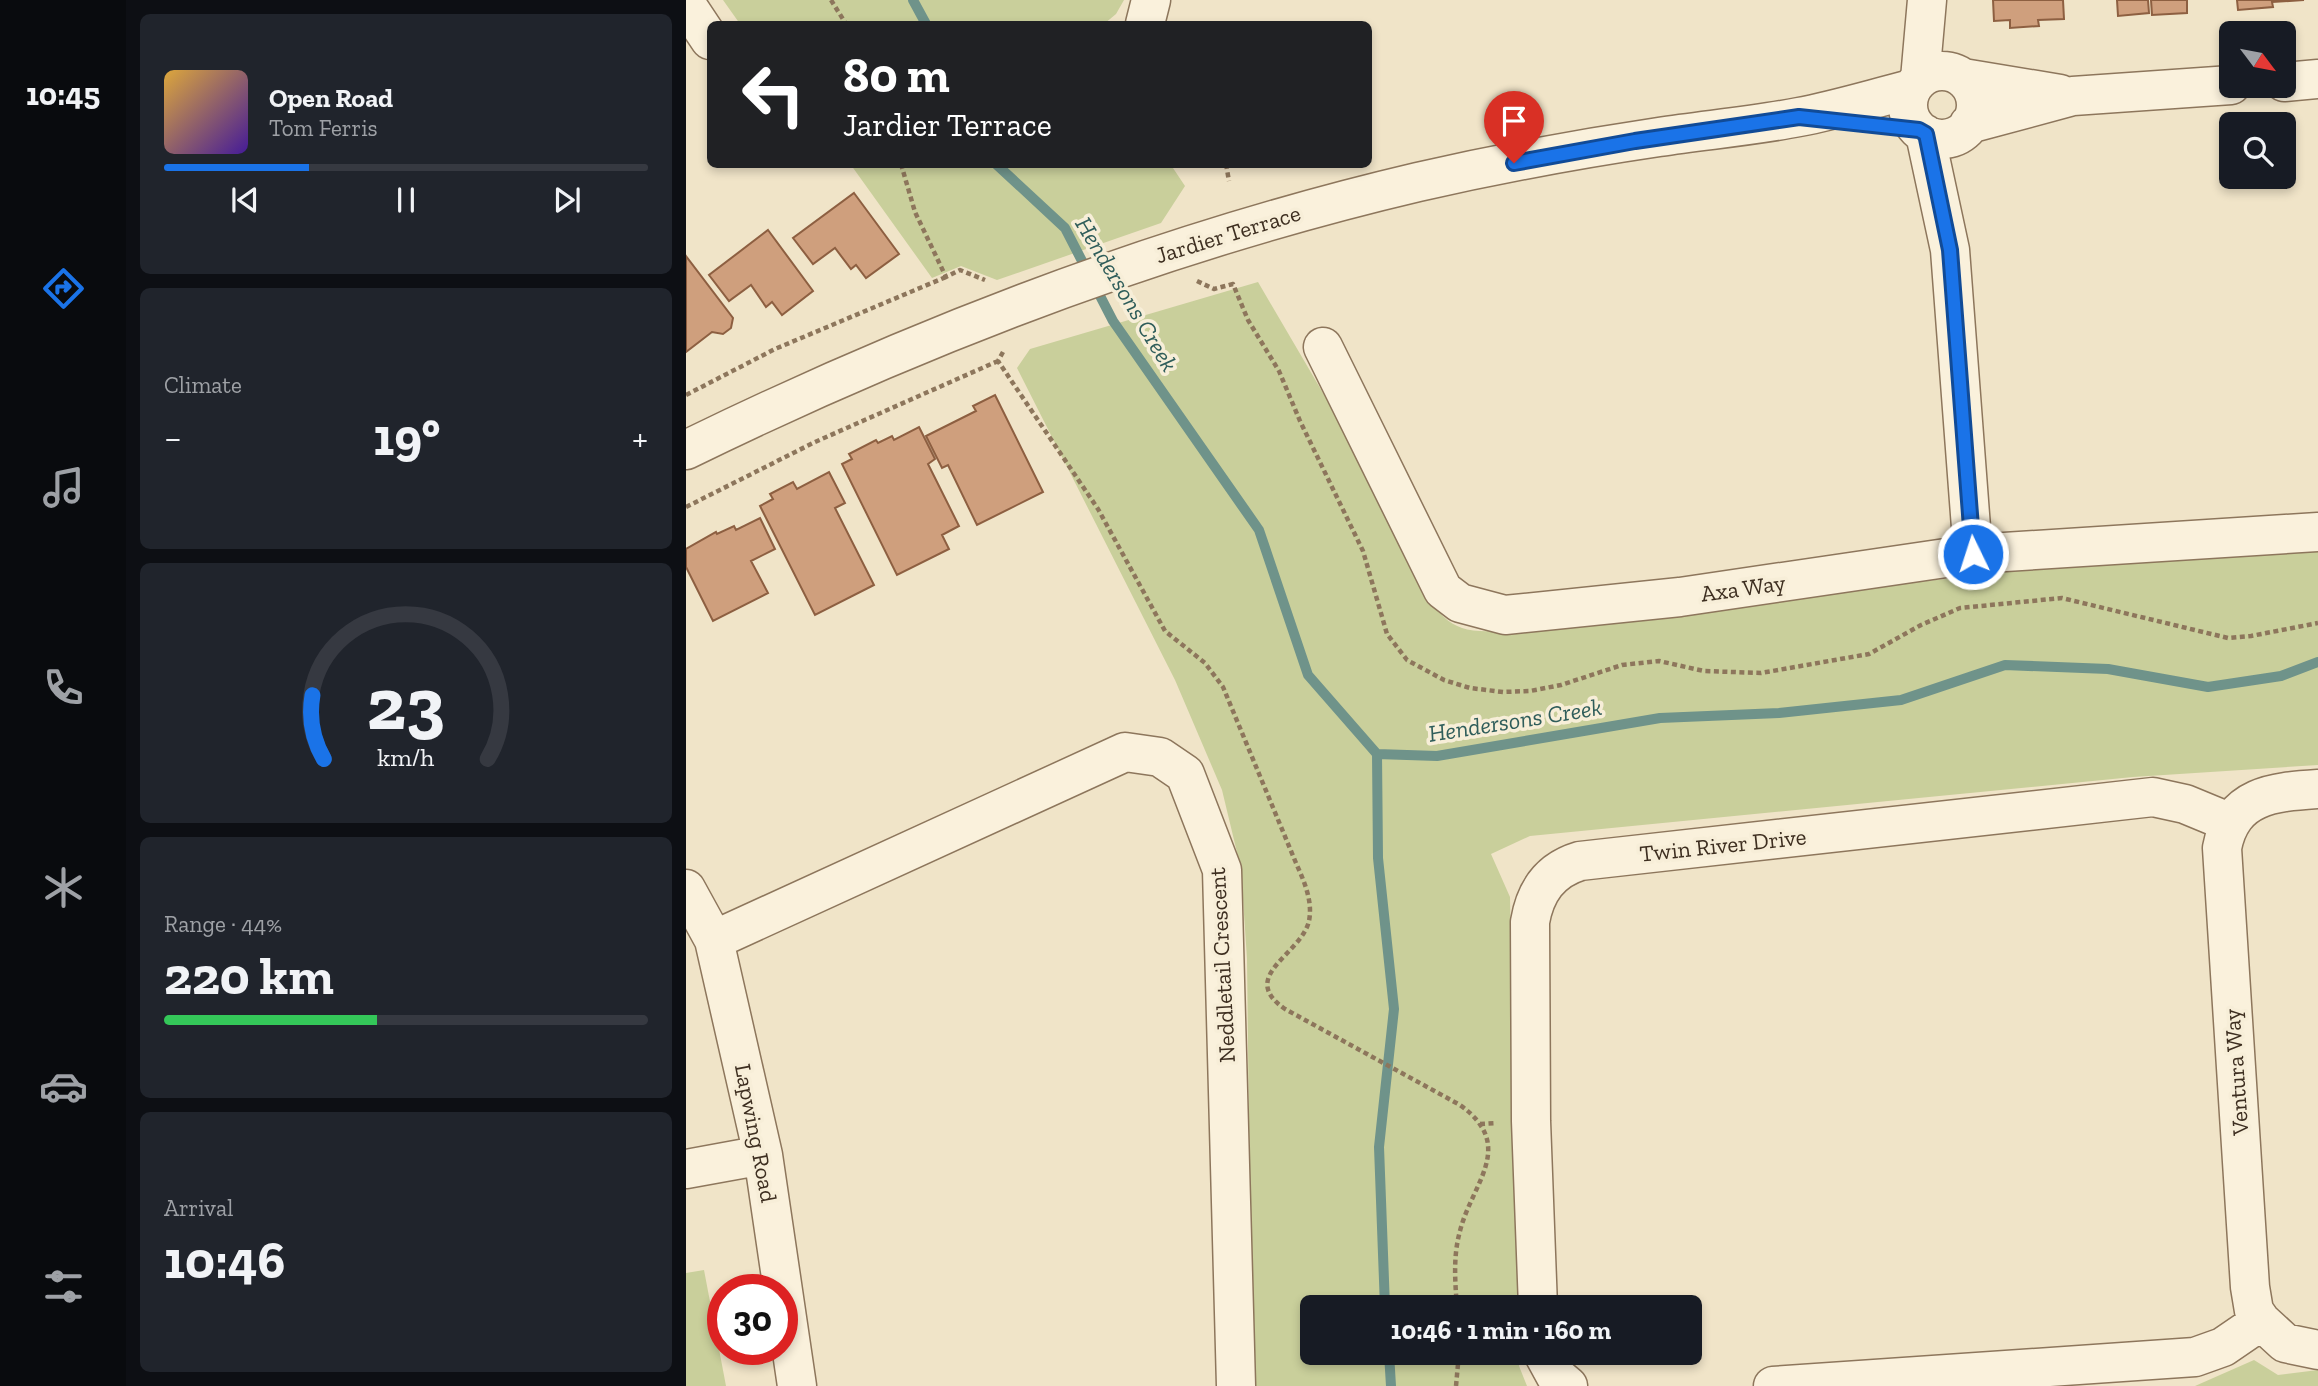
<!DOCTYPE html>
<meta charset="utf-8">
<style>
:root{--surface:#171b24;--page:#20242c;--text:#f1f3f6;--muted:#9ea1a6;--line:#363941;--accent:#1a73e8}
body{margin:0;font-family:"Zilla Slab",serif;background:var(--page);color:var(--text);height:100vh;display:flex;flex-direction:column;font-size:26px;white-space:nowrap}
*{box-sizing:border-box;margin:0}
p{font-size:23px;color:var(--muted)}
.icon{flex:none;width:38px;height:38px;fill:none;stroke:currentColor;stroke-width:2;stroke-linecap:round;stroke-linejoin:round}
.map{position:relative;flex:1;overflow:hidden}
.sheet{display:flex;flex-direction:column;gap:14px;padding:14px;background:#0d0f14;width:560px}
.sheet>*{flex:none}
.top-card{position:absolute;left:21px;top:21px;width:665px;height:147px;border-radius:10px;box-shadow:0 4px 10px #0003;background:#202124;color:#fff;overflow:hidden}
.needle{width:46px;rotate:122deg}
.tools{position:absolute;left:1533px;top:21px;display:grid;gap:14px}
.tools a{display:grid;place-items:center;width:77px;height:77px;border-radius:10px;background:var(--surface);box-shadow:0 4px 10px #0003;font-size:35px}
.speed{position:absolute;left:21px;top:1274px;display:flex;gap:14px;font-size:35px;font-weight:700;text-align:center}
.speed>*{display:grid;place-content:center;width:91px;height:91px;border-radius:50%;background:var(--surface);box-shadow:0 4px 10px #0003;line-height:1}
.speed .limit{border:10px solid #d22;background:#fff;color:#111}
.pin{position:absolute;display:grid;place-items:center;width:60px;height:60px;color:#fff;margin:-72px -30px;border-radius:50% 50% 50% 0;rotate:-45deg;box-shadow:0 0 7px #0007}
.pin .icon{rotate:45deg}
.me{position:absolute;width:77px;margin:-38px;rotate:356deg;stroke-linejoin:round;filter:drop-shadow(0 0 5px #0008)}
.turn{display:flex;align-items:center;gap:24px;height:147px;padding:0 21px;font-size:32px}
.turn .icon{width:91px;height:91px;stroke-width:2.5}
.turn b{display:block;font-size:49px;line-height:60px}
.big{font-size:52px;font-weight:700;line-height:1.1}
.sheet .card{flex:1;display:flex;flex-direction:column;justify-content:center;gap:10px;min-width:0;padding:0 24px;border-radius:10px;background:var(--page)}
.sheet .dial{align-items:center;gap:0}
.dial svg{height:182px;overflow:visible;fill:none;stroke:var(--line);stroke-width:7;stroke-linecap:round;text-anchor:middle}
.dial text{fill:var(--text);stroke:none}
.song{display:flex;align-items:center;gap:21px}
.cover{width:84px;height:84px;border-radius:10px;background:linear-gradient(135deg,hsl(40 70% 55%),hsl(260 70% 35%))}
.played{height:7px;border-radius:4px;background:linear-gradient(90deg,var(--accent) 30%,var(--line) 30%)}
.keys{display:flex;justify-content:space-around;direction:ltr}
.heat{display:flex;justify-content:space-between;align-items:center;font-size:38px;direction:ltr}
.charge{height:10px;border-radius:5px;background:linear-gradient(90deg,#34c759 44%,var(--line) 0)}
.trip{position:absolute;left:614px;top:1295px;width:402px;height:70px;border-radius:10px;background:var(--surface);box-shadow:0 4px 10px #0003;font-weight:700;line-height:70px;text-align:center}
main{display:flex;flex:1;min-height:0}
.tab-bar{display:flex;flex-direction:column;width:126px;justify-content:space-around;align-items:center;background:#090b0e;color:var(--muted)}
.tab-bar .icon{width:49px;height:49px}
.tab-bar .selected{color:var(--accent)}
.tab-bar b{font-size:32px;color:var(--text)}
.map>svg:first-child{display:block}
</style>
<main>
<nav class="tab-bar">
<b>10:45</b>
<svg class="icon selected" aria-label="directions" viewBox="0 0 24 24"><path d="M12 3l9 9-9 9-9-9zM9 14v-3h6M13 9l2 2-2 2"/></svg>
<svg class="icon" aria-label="music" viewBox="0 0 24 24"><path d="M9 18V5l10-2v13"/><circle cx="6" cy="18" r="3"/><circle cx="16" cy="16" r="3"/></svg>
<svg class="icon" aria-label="phone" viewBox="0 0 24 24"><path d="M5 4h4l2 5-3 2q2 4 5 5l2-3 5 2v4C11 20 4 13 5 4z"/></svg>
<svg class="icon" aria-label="climate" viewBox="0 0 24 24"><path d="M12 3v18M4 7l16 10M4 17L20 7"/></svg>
<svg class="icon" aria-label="car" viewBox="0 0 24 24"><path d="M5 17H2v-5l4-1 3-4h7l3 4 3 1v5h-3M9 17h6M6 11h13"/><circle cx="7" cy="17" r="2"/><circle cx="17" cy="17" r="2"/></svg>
<svg class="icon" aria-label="filters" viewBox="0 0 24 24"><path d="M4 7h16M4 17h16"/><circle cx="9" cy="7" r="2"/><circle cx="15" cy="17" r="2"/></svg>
</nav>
<section class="sheet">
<div class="card">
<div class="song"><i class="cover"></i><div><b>Open Road</b><p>Tom Ferris</p></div></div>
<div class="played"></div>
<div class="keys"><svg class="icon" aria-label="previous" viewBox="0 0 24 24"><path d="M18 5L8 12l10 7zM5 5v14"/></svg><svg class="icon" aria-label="pause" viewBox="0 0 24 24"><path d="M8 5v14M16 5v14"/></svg><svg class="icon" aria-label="next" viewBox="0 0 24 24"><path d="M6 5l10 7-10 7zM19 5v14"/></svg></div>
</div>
<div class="card"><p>Climate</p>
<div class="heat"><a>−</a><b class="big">19°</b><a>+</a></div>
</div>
<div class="card dial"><svg viewBox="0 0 100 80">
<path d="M14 69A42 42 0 1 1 86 69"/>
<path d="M14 69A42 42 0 0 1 9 41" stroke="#1a73e8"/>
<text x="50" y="56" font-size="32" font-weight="700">23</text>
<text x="50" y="72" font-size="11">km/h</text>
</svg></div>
<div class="card"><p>Range · 44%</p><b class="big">220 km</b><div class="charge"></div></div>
<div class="card"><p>Arrival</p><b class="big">10:46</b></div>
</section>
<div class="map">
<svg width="1632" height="1386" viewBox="0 0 1632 1386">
<rect width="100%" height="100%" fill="#f0e4c8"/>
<path fill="#c9cf9b" d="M 37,0 L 438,0 L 430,14 L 418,24 L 54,24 Z
M 165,165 L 485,165 L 499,186 L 475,223 L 311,280 L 275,266 L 246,278 Z
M 572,282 L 654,422 L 743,601 C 753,612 761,623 776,628 C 801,637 853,625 880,622 L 1382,565 L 1632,550 L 1632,765 L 1447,777 L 844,836 L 805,854 L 824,897 L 832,1307 L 626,1307 L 626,1353 L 833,1353 L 833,1366 L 841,1386 L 566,1386 L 561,959 L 555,869 L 536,790 L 489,680 L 331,368 L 344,349 Z
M 18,1270 L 40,1386 L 0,1386 L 0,1273 Z
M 1568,1360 L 1592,1375 L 1632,1370 L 1632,1386 L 1509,1386 Z"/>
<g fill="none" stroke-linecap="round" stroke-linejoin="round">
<path stroke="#6f938a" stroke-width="10" d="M 227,0 L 240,24
M 310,164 L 379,228 L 427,321 L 573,530 L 622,675 L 691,754 L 751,756 L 974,718 L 1093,713 L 1215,700 L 1319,665 L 1422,669 L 1522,687 L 1595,676 L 1632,662
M 691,754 L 692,858 L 708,1009 L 693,1147 L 699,1307
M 703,1353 L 705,1386"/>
</g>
<path fill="#cf9f7d" stroke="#8d5f41" stroke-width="2" d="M 1307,0 L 1377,0 L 1378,19 L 1352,20 L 1353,26 L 1324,28 L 1324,20 L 1308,21 Z
M 1431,0 L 1462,0 L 1463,13 L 1432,16 Z
M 1465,0 L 1501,0 L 1501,13 L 1466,15 Z
M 1551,0 L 1618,0 L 1586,2 L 1587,7 L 1552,10 Z
M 168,193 L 213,254 L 180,278 L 170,265 L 165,269 L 149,248 L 127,264 L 107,238 Z
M 82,230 L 127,291 L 96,315 L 86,302 L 80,307 L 65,285 L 43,301 L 23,275 Z
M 0,256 L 47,318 L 45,328 L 37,334 L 26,332 L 0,352 Z
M 309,395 L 357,492 L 291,525 L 262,465 L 256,468 L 240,436 L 290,411 L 287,406 Z
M 233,427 L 249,459 L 242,464 L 273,526 L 256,535 L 263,549 L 211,575 L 156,464 L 166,459 L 163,454 L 190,440 L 192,443 L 206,436 L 208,440 Z
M 143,472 L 159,503 L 149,508 L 188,585 L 129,615 L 74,506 L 87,499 L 84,494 L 107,482 L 111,489 Z
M 74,518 L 89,549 L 65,561 L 82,593 L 27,621 L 0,567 L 0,549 L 30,532 L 31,534 L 48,526 L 50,530 Z"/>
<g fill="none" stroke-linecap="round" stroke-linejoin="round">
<g stroke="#8d765c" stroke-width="41">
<path id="minor" d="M 0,4 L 24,40
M 459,24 L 465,0
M1222 105a34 34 0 1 1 68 0a34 34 0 1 1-68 0Z
M 1277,78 L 1374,94
M 1234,79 L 1241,0
M 1598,82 L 1632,79
M 1283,124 L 1387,96 L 1545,85
M 1239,134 L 1264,250 L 1287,554
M 637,347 L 757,590 L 774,603 L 819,615 L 994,597 L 1287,554 L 1632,532
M 0,450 C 235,335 477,242 732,182 C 811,164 892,149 973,137 C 1019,130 1067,126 1113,117 C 1151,110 1189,98 1226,89
M 0,889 L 28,940 L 77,1155 L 111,1386
M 28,940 L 439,752 L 474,757 L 499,774 L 536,870 L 550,1386
M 0,1169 L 77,1155
M 852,1307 L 845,1121 L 844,922 C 849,892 864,870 894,861 L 1467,797 L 1499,804 L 1545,823
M 1575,1321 L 1568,1311 L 1564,1287 L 1536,848 C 1546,795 1587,792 1632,789
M 857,1353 L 869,1375 L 882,1386
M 1087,1386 L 1509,1357 L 1537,1347 L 1575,1321 L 1599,1343 L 1632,1350"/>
</g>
<path stroke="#8d765c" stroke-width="4.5" stroke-dasharray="5 3.5" stroke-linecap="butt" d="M 145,0 L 160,24
M 215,164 L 229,212 L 260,277 L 274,270 L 299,280
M 540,164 L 543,181
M 511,281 L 528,289 L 547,284 L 562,320 L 593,371 L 614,421 L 677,551 L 701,634 L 721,660 L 758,680 L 784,688 L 817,692 L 844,691 L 875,685 L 936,665 L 973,661 L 1018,671 L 1075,673 L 1183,654 L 1235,625 L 1274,608 L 1376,598 L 1542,638 L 1565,636 L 1632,623
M 317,352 L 312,361 L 412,509 L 479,631 L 519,663 L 537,687 L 610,863 C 618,881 627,901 623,921 C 615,955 551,976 599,1009 L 774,1105 C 831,1146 786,1183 774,1231 C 767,1256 769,1281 771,1307
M 0,395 L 89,349 L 260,277
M 0,507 L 129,442 L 312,361
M 794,1124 L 811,1123
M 770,1386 L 773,1353"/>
<use href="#minor" stroke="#faf1dc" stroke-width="38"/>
</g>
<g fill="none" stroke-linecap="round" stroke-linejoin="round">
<g stroke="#114b97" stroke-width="18">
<path id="route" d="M 828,163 L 949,141 L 1113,117 L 1233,130 L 1240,134 L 1264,250 L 1287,554"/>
</g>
<use href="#route" stroke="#1a73e8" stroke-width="12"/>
</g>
<g text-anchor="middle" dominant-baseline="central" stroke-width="7" stroke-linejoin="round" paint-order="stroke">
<g font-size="23" fill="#3d2e20" stroke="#f7eed8">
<text transform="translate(542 234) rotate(-17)">Jardier Terrace</text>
<text transform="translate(1057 588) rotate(-8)">Axa Way</text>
<text transform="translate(1037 845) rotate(-6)">Twin River Drive</text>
<text transform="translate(536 965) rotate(-93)">Neddletail Crescent</text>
<text transform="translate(1550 1072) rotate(-94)">Ventura Way</text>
<text transform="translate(70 1133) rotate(79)">Lapwing Road</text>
</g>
<g font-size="24" font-style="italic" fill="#2f5d5a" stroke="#f7eed8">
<text transform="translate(441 294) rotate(59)">Hendersons Creek</text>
<text transform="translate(829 720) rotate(-9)">Hendersons Creek</text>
</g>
</g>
</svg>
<div class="tools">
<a><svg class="needle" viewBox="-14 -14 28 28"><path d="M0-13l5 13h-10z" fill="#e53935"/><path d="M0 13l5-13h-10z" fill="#9ea1a6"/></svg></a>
<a><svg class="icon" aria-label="search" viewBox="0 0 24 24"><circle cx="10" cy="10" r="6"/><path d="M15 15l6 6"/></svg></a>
</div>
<div class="speed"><div class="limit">30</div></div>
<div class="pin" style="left:828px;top:163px;background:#d93025"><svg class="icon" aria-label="arrive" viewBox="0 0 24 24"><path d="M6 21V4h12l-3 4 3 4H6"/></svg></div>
<svg class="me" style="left:1287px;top:554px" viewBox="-20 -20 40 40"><circle r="17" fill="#1a73e8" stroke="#fff" stroke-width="3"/><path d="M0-11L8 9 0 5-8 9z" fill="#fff"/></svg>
<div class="trip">10:46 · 1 min · 160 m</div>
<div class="top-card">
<div class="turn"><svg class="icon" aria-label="left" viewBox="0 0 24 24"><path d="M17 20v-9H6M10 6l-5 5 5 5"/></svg><div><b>80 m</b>Jardier Terrace</div></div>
</div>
</div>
</main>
